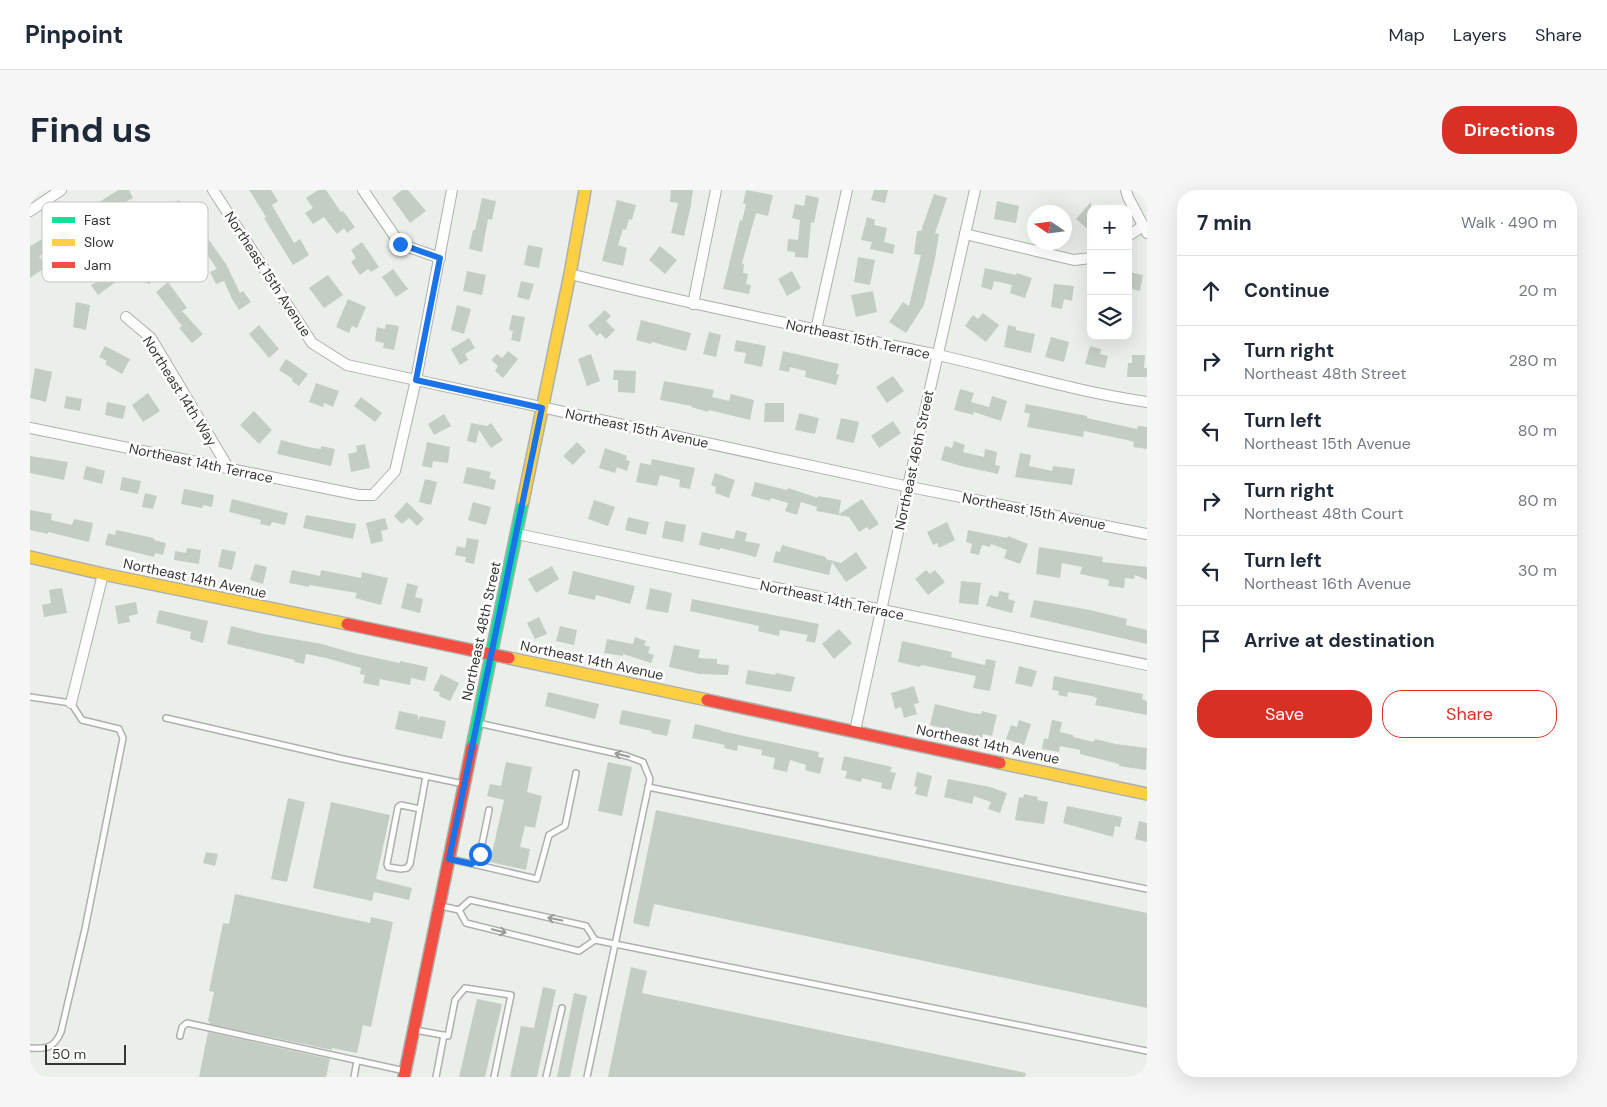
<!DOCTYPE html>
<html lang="en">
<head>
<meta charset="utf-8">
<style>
  body { margin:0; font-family:"DM Sans",sans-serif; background:#f6f6f7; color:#1f2937 }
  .controls { position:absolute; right:15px; top:15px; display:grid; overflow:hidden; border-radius:10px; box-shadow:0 5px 20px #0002 }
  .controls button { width:45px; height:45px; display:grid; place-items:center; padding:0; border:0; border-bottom:1px solid #e0e1e3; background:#fff; color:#1f2937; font:25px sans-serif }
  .compass { position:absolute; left:997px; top:15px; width:45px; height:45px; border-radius:50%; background:#fff; box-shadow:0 5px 20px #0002; rotate:283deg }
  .scale { position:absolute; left:15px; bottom:12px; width:81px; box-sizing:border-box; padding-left:5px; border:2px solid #353734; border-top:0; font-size:14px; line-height:18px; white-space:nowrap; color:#353734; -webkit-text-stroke:4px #fff; paint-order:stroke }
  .stop { position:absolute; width:15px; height:15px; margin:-11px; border:4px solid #1a73e8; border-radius:50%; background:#fff }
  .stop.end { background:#1a73e8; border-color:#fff; box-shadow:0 1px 5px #0008 }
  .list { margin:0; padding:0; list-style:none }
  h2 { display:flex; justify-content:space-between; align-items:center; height:65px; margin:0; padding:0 20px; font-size:21px }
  h2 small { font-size:16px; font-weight:400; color:#747a83 }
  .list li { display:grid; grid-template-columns:32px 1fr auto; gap:15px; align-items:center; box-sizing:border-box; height:70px; padding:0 20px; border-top:1px solid #e0e1e3 }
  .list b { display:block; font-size:19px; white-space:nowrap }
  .list p { margin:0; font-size:16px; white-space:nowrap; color:#747a83 }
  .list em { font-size:16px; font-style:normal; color:#747a83 }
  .actions { display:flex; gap:10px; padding:15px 20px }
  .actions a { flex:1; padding:11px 0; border:1px solid #d93025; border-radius:20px; text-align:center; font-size:18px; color:#d93025 }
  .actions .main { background:#d93025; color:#fff }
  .icon { flex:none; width:28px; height:28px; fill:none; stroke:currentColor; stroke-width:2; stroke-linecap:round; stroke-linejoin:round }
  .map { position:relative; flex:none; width:1117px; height:887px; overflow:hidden; border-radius:20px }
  header { display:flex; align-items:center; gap:30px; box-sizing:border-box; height:70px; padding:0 25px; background:#fff; border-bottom:1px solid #e0e1e3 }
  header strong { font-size:24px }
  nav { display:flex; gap:28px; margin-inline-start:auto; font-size:18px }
  .intro { display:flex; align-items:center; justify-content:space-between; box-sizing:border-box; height:120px; padding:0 30px }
  h1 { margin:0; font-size:35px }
  .button { padding:12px 22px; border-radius:20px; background:#d93025; color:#fff; font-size:18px; font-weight:700 }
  main { display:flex; gap:30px; padding:0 30px }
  aside { flex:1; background:#fff; border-radius:20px; box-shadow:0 5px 20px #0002 }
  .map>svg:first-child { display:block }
</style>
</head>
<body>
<header>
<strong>Pinpoint</strong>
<nav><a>Map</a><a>Layers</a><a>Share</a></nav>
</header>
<div class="intro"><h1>Find us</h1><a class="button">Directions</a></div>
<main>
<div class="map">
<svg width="1117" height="887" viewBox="0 0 1117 887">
  <rect width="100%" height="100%" fill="#ebefea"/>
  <g fill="#c4cdc3">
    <path d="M88,0H99L103,8L90,15L94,22L87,27L85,23L51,42L50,41L9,66L16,77L0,88V54L1,56Z"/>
    <path d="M219,0H241L248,11L242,15L264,53L270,49L279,65L263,75L234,28L236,27Z"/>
    <path d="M288,0H296L311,22L313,21L325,37L317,43L314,38L307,44L294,27L283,34L275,23L283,18L276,8Z"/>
    <path d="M372,0H378L396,21L380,33L362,8Z"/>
    <path d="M641,0H663L661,15L654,46L641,43L648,13L640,12Z"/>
    <path d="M716,0L743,5L738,26L726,23L712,73L714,74L713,83L718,84L716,94L721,95L719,104L693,99L710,30L712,31L716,14H713Z"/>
    <path d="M844,0H858L855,13L841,10Z"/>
    <path d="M904,4L917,8L905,43L909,44L905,69L894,115L876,143L859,132L873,112L879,116L891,65L884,64L887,41H891Z"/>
    <path d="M776,5L789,8L784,33L781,32L778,68L765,67V62L757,61L758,49L768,50L770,30L762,28L765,14L774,16Z"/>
    <path d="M452,8L466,11L462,30L458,29L452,62L439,59L443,40H445Z"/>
    <path d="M149,10L169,46L174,43L196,74L210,103L213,101L221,112L209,120L202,109L194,91L186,94L180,82L187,79L175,61L172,64L156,41L150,44L136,17Z"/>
    <path d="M587,10L606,15L602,30L599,29L596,40L593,39L588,55L597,58L593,76L572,71Z"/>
    <path d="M967,11L989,16L986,33L964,29Z"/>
    <path d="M1061,12V42L1046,29Z"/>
    <path d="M837,27L845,30L844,35L857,38L854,52L865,55L863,64L840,59L842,52L831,50Z"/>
    <path d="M332,52L349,77L341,82L338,79L330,85L321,72L326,68L321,60Z"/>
    <path d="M498,55L513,58L509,78L494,75Z"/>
    <path d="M630,56L647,70L635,84L619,70Z"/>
    <path d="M108,61L128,66L120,94L101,89Z"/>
    <path d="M828,67L845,70L840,95L824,92Z"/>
    <path d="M78,78L87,91L68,105L61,95L67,92L64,88Z"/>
    <path d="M955,78L986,85L987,83L1002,88L995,108L980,103L982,95L964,91L962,100L951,97Z"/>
    <path d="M363,79L378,99L366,107L352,87Z"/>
    <path d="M437,81L456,85L452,105L433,101Z"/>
    <path d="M762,81L771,98L757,106L748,89Z"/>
    <path d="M1098,82L1113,85L1110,101L1098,98Z"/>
    <path d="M298,85L313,105L294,118L279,98Z"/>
    <path d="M491,91L504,94L499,110L487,107Z"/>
    <path d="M138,92L157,118L152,121L173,144L162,153L149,138L152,136L126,102Z"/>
    <path d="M1024,94L1044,96L1042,111L1034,109L1032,119L1021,117Z"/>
    <path d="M843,101L847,122L826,127L821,105Z"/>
    <path d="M318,109L336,117L327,138L322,136L319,143L306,137Z"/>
    <path d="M46,112L60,115L56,140L43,137Z"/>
    <path d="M427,115L441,119L434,144L421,140Z"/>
    <path d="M575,120L581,126L576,131L585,140L576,149L570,143L567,146L558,136Z"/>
    <path d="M953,123L969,135L956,152L935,136L943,125L948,129Z"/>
    <path d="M482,125L495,127L490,152L481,150L483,141L479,140Z"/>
    <path d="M611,130L661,143L656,161L622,152L621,154L606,150Z"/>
    <path d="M356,134L369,136L364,160L353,158L354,153L345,151L347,137L355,139Z"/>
    <path d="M229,135L249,159L239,168L219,144Z"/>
    <path d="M978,135L986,137V140L1005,144L1001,163L974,157Z"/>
    <path d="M679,142L691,145L686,167L673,164Z"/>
    <path d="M1021,147L1039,152L1034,172L1015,167Z"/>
    <path d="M439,148L445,158L435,164L438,170L430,175L421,159Z"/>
    <path d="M706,150L736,156L732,177L714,173L716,163L704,161Z"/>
    <path d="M75,156L100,169L92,184L75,174L77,171L69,167Z"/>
    <path d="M1060,156L1071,159L1070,164L1078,166L1075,178L1055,174Z"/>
    <path d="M478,161L488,169L473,188L465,181L468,176L461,170L467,164L472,168Z"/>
    <path d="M753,161L809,174L806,184L809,185L806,195L775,187L776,181L760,177L759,182L749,180Z"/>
    <path d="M561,164L570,191L557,196L548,169Z"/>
    <path d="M1102,165H1115L1114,178H1117V187H1097L1098,173H1102Z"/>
    <path d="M256,169L278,184L269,196L262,191L263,189L249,180Z"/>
    <path d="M5,178L22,182L16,212L0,208Z"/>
    <path d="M584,180L606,181L605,203L588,202V190H583Z"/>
    <path d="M863,186L874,201L857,213L846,197Z"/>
    <path d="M634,191L684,200L682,207L699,211L701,204L724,210L720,230L679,220L678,222L661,217L662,216L630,210Z"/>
    <path d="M286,193L309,201L303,217L294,213L293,217L279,212Z"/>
    <path d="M930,199L944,203L941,212L959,217L962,206L977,211L971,231L944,222L943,225L924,220Z"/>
    <path d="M118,203L130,221L113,232L102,215Z"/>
    <path d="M36,206L52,209L50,221L34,218Z"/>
    <path d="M331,207L352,223L345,232L324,216Z"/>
    <path d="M77,212L96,216L93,229L75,225Z"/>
    <path d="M735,213H754V232H734Z"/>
    <path d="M996,214L1057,226V228L1107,239L1108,236L1117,237V259L1103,257L1104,252L1097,250L1054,241L1053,247L997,237L1000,224L994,222Z"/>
    <path d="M224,221L242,240L229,254L210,235Z"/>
    <path d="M769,223L789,228L785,244L765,240Z"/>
    <path d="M414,224L421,236L404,245L398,234Z"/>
    <path d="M811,228L829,232L824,253L806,249Z"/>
    <path d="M863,231L871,243L849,258L841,246Z"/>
    <path d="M441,233L457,236L461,233L473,250L461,258L449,240L446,253L437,251Z"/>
    <path d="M251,250L278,257L291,259V256L305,259L301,276L247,264Z"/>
    <path d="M924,251L935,255L933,262L954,267L955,259L967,262L965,275L970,276L968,284L931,276L911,270L915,256L922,258Z"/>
    <path d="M397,252L420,257L418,273L403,271L402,278L392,276Z"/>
    <path d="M547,252L556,261L543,275L533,266Z"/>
    <path d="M335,254L340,278L321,282L318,264L327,262L326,256Z"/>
    <path d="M575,258L597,266L596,270L600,271L597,281L587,277L585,283L569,278Z"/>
    <path d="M990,263L1001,265L999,276L1022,281L1023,276L1045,279L1042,295L985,287Z"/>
    <path d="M0,266L38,272L34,290L0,283Z"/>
    <path d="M622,269L665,278L660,299L649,297L650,290L630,285L627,296L606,292L610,273L621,275Z"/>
    <path d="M56,276L75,281L72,294L53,289Z"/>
    <path d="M437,277L461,282L459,288L466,290L464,300L433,293Z"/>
    <path d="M685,283L705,290L699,308L685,303L686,297L681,295Z"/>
    <path d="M92,287L111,291L108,304L90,300Z"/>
    <path d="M395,289L407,292L401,315L389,312Z"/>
    <path d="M725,292L757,300L758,298L788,308V306L811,310L809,324L832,309L849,334L839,340L837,337L829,342L819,327L786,321L787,317L771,312L767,325L755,321L758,313L741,308L740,311L721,306Z"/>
    <path d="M154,299L184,305L182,317L173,315L172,318L151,314Z"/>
    <path d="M115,303L127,306L123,319L112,317Z"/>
    <path d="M202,309L258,323L255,335L242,332L240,336L230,334L231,330L199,322Z"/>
    <path d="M564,310L585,317L578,336L558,329Z"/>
    <path d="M377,312L394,329L387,336L379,328L372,334L364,326Z"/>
    <path d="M443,312L461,317L456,335L438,330Z"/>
    <path d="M0,320L22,324L21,330L42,335L44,329L63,333L59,352L18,342V344L0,340Z"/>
    <path d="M276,325L326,334L323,349L273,338Z"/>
    <path d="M598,327L619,332L616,345L595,340Z"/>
    <path d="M355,328L358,339L351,341L353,351L341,354L336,333Z"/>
    <path d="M635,331L656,335L653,352L632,348Z"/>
    <path d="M917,332L925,350L909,358L907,353L903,355L897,342Z"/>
    <path d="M86,340L124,348V350L136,353L133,365L125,363L124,367L75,355L78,343L85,345Z"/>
    <path d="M706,340L717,343L715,351L730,354L726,367L690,358V360L669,355L672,342L704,349Z"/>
    <path d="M938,340L977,348L978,346L998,354L990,374L974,368L977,360L961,354L960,357L952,355L949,365L940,363L942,354L936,352Z"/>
    <path d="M437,348L449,350L444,374L435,372L436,367L425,365L427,356L435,358Z"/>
    <path d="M752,355L796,367V369L811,373L826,362L837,378L816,392L802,372L799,385L743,372L746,361L750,362Z"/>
    <path d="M1009,357L1073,367L1072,372L1117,377V390L1105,385L1104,389L1095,388L1094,398L1078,396L1079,390L1050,384L1052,377L1032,373L1030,388L1006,384Z"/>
    <path d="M157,358L171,360L169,374L144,370L145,361L156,363Z"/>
    <path d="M192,359L206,362L202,380L188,377Z"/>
    <path d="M225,374L237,377L233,394L220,390Z"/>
    <path d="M522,376L529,389L506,403L498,389Z"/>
    <path d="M262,380L290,386L291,380L331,388L332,382L358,388L351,415L325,408L327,403L279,395V397L259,393Z"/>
    <path d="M896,380L900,384L905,380L915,392L898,405L885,389Z"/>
    <path d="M543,381L605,396L600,414L566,405L565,410L538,404Z"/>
    <path d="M931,391L951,393L948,415L929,413Z"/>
    <path d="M377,393L388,396L385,407L393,409L390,423L371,418Z"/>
    <path d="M32,398L37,423L14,427L12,415L21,413L19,400Z"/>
    <path d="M620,398L642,403L638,423L616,419Z"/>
    <path d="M969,401L979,403L978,409L985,411L982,423L956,416L960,405L968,407Z"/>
    <path d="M662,409L789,434L785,453L776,451L778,445L750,440L749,446L728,441L729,436L660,421Z"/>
    <path d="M1004,410L1060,420L1097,429L1096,435L1117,440V454L1000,427Z"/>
    <path d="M106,412L108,424L99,426L100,432L88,434L85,416Z"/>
    <path d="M129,420L178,431L173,453L160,449L161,442L126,433Z"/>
    <path d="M509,427L517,444L505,449L497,433Z"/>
    <path d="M201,436L229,443L292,454L323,463L370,473V471L398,477L395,491L381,488L380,495L350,489L349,496L333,493L335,485L330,484L331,478L296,468L276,464L274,474L264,472L265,470L197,454Z"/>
    <path d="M530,436L547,440L544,455L526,451Z"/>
    <path d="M809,439L822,453L804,469L792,454Z"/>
    <path d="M605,447L616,451L614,455L620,457L618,463L624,465L621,473L593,464V466L574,463L577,449L603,454Z"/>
    <path d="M872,451L922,462L921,467L932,470L955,475L956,469L966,471L960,501L943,498L946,486L891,475L890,477L868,472Z"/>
    <path d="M644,455L670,460L668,468L687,469V474L699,475L698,485L670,484L639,477Z"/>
    <path d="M989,476L1007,481L1002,497L985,493Z"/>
    <path d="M718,480L745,485L746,483L765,487L761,502L715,494Z"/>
    <path d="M411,484L429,493L420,511L409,506L410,503L403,500Z"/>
    <path d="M1024,486L1113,504L1112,509L1117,511V525L1065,515L1067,508L1062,506L1038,502L1037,507L1028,505L1029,501L1022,500Z"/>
    <path d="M884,496L889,513L884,514L887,524L874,528L871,517L865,519L861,503Z"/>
    <path d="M518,502L569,514L565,529L515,516Z"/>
    <path d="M905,514L942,523L951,524L952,521L967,525L962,546L953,544L952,548L900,535Z"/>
    <path d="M592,520L641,530L637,546L621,543L622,541L589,534Z"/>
    <path d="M369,521L388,525V530L390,526L416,531L412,549L365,539Z"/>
    <path d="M989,530L1001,534L994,555L976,549L981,535L987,537Z"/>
    <path d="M1022,530L1032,532L1030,542L1043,545V547L1064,552L1065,549L1086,554L1117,558L1116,580L1089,576V574L1050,564V560L1030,556L1029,562L1012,559L1014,548L1018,549Z"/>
    <path d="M665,534L691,540V541L789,562L788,567L794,568L790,584L775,580L776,575L760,570L757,582L743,579L745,568L731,565L732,560L708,555L707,561L694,558L695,555L662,548Z"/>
    <path d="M814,566L862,577L860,582L866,583L861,600L851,598L852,593L832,588L831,592L815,588L817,581L811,580Z"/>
    <path d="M476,572L502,577L497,602L512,606L505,638L495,636L490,657L500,659L496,680L460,672L474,610L457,606L460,594L471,596Z"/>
    <path d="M578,572L602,577L592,626L568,621Z"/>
    <path d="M887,582L902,586L897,607L885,604L887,597L884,596Z"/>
    <path d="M918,589L960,597L977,603L970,623L958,619L961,612L944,606L942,614L914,607Z"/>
    <path d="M994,604L1008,607L1007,610L1018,612L1014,634L985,630L989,607L993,608Z"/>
    <path d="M258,608L275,612L257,692L241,689Z"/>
    <path d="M301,612L360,625L346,689L382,698L379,710L344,702L342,711L283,698Z"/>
    <path d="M1037,616L1092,627L1090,637L1085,636L1083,647L1033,633Z"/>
    <path d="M626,620L1117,723V818L624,714L619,737L603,733Z"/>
    <path d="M1109,631L1117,633V652L1105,649Z"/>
    <path d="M176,662L188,664L185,676L173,673Z"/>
    <path d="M205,704L340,733L341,727L363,732L341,837L333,835L327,863L302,858V860L180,834V832L178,831L184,802L179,801L193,733L199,734Z"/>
    <path d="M601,777L617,781L612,803L996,883L995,887H578Z"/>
    <path d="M513,797L526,800L507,887H480L491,836L504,838Z"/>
    <path d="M544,803L557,806L540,887H527Z"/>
    <path d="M447,809L472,814L455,887H429Z"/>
    <path d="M178,842L300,869L296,887H169Z"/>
  </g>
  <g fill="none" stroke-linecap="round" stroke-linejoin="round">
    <defs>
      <g id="lane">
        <path d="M0,507L41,513L52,530L89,539L93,548L55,739L31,842C24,858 17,859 0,858"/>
        <path d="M136,528L313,569L434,594"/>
        <path d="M448,533L597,566L613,572L620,589L557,887"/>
        <path d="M618,597L1117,699"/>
        <path d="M390,619L371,615L368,617L357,674L358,677L371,679L377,678L380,674L396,586"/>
        <path d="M420,669L443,674L450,664L459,620"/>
        <path d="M443,674L507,689L519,645L535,636L546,583"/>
        <path d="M411,716L429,720L436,733L549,761L565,750"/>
        <path d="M429,720L440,710L556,736L565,750L1117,861"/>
        <path d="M385,840L418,846L425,810L435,798L481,805L464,887"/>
        <path d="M150,846L152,837L157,833L375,881"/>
        <path d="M324,887L327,871"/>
        <path d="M406,887L414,845"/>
        <path d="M516,887L532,818"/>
      </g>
      <g id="street">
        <path d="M183,0L282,153L317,175L870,295L1117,344"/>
        <path d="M333,0L370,54L410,68"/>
        <path d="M1096,0L1098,7L1117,43"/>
        <path d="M0,21L31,0"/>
        <path d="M935,44L1044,70L1061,68"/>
        <path d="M1098,46L1113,36"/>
        <path d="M540,84C659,114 779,138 899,163C972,179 1043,201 1117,212"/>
        <path d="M663,114L686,0"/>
        <path d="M96,127L121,148L199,279"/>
        <path d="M786,140L817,0"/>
        <path d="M0,238L329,305H343L365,281L386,190L422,0"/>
        <path d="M487,344L1117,475"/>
        <path d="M41,513L73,384"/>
        <path d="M825,541L878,296L945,0"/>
      </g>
      <path id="fast" d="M442,557L493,311"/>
      <g id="slow">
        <path d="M493,311L540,84L555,0"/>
        <path d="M0,367L73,384L317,434"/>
        <path d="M479,468L677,510"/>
        <path d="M970,573L1117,604"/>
      </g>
      <g id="jam">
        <path d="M317,434L479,468"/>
        <path d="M677,510L970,573"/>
        <path d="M374,887L442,557"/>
      </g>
    </defs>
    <use href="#lane" stroke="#adb0ac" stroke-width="8"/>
    <use href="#street" stroke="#adb0ac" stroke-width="12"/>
    <use href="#fast" stroke="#adb0ac" stroke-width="14"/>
    <use href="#slow" stroke="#adb0ac" stroke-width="14"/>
    <use href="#jam" stroke="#adb0ac" stroke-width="14"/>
    <path stroke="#dbdbdb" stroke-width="2" stroke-dasharray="2.5 2.5" stroke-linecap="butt" d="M0,6L9,0"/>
    <use href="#lane" stroke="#fcfdfc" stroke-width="5"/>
    <use href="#street" stroke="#fcfdfc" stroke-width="10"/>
    <use href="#fast" stroke="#16e098" stroke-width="11"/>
    <use href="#slow" stroke="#ffcf43" stroke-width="11"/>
    <use href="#jam" stroke="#f24e42" stroke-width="11"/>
  </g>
  <defs><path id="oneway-shaft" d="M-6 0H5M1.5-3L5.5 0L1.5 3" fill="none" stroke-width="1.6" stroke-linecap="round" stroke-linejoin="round" transform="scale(1.25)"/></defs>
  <g stroke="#989a98">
    <use href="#oneway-shaft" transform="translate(592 565) rotate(-166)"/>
    <use href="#oneway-shaft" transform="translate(525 729) rotate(-168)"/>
    <use href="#oneway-shaft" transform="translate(469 741) rotate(14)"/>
  </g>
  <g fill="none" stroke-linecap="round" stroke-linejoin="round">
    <path stroke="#1a73e8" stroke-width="6" d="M370,54L410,68L386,190L512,218L419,669L442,674L450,664"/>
  </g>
  <g text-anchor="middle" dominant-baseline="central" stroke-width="5" stroke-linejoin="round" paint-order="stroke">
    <g font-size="14" fill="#353734" stroke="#fff">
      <text transform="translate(238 84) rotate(57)">Northeast 15th Avenue</text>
      <text transform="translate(828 149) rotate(12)">Northeast 15th Terrace</text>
      <text transform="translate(150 201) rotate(58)">Northeast 14th Way</text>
      <text transform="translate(607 238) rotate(12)">Northeast 15th Avenue</text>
      <text transform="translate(884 270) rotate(-78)">Northeast 46th Street</text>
      <text transform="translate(171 273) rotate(12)">Northeast 14th Terrace</text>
      <text transform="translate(1004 321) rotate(11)">Northeast 15th Avenue</text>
      <text transform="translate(165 388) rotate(12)">Northeast 14th Avenue</text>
      <text transform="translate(802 410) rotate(12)">Northeast 14th Terrace</text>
      <text transform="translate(451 441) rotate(-78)">Northeast 48th Street</text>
      <text transform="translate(562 470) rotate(12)">Northeast 14th Avenue</text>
      <text transform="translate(958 554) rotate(12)">Northeast 14th Avenue</text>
    </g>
  </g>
  <rect x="12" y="12" width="166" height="80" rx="8" fill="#fff" stroke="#c2c3c2" stroke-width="1"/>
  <rect x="22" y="27" width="23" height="6" fill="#16e098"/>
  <rect x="22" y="49" width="23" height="7" fill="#ffcf43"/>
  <rect x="22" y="72" width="23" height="6" fill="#f24e42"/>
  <g font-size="14" fill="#353734">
    <text x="54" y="35">Fast</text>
    <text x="54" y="57">Slow</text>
    <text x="54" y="80">Jam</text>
  </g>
</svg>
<div class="controls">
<button>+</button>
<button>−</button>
<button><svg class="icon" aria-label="layers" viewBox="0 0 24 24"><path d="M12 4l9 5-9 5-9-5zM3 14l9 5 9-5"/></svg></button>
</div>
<svg class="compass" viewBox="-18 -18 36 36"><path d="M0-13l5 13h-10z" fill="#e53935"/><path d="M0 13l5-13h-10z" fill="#747a83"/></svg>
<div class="scale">50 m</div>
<div class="stop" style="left:450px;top:664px"></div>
<div class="stop end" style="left:370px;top:54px"></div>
</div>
<aside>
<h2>7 min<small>Walk · 490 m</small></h2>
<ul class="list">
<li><svg class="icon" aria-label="ahead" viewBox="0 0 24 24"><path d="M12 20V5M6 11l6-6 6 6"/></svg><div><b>Continue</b></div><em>20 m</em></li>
<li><svg class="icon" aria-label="right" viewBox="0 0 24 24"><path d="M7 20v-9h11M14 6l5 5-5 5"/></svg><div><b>Turn right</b><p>Northeast 48th Street</p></div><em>280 m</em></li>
<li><svg class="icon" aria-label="left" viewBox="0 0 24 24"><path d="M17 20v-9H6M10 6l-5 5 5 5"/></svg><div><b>Turn left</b><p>Northeast 15th Avenue</p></div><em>80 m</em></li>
<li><svg class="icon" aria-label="right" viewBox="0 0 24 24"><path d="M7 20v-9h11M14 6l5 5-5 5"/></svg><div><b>Turn right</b><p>Northeast 48th Court</p></div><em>80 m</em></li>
<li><svg class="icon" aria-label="left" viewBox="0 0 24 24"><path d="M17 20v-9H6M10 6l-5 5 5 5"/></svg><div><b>Turn left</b><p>Northeast 16th Avenue</p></div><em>30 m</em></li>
<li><svg class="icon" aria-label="arrive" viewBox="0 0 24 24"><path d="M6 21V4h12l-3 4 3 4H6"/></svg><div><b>Arrive at destination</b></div></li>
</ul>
<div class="actions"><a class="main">Save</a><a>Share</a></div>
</aside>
</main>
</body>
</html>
